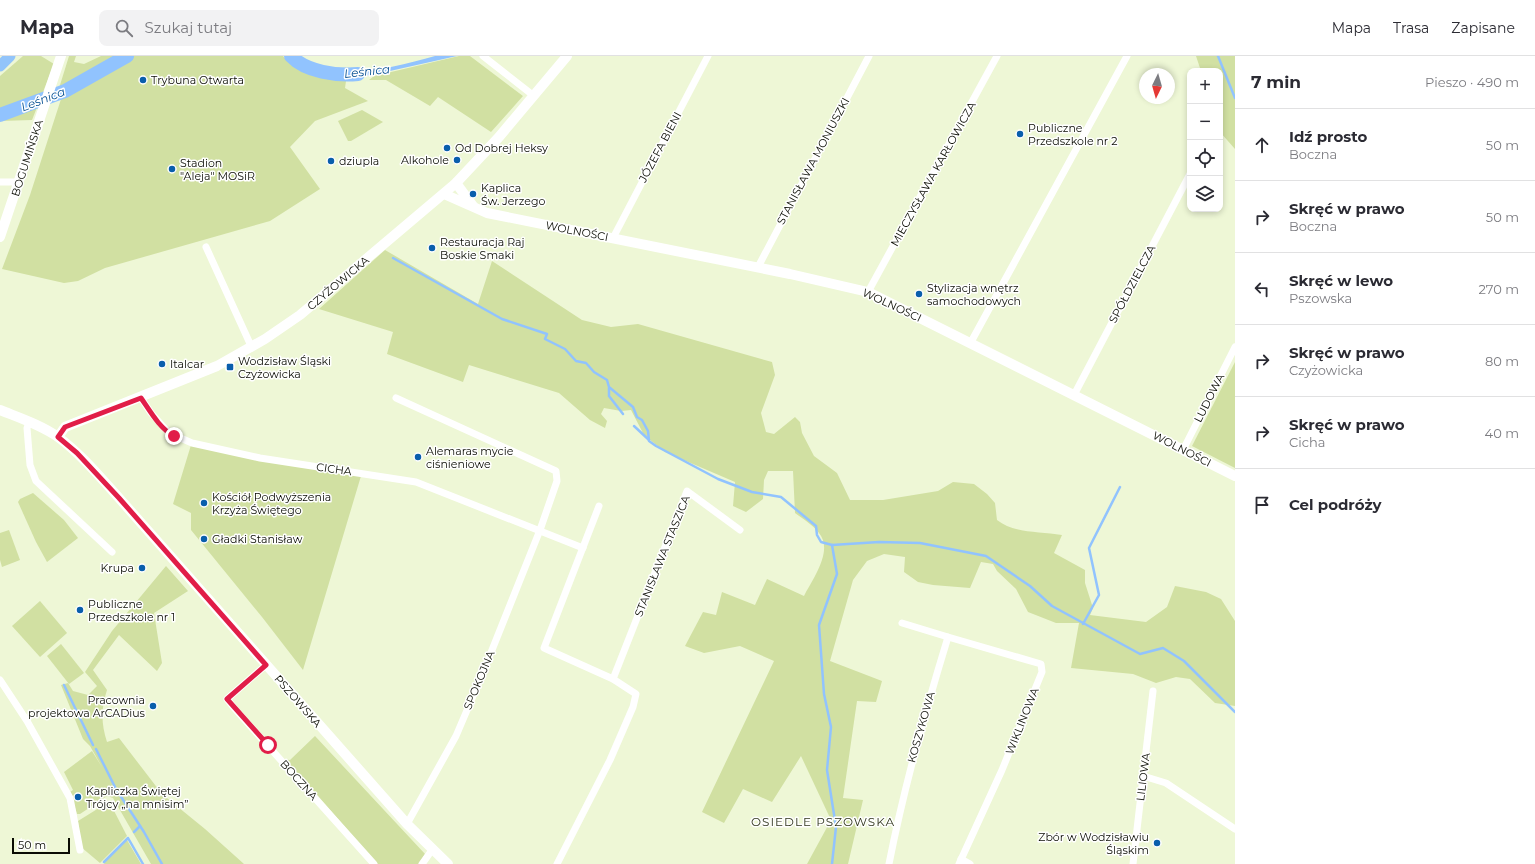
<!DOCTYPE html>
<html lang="pl">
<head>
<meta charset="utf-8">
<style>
  body { margin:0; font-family:Montserrat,sans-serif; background:#f2f2f3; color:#2b2b33 }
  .controls { position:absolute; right:12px; top:12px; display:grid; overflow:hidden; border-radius:8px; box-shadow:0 2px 6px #0003 }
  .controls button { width:36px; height:36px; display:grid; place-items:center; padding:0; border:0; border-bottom:1px solid #e1e1e2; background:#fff; color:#2b2b33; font:20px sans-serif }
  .compass { position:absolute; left:1139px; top:12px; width:36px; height:36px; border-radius:50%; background:#fff; box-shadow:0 2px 6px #0003; rotate:185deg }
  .scale { position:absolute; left:12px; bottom:10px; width:58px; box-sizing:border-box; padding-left:4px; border:2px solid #0a0c03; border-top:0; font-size:11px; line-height:14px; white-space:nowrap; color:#0a0c03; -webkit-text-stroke:3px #fff; paint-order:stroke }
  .stop { position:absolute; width:12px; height:12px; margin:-9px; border:3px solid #e11d48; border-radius:50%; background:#fff }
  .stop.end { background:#e11d48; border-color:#fff; box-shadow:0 1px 4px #0008 }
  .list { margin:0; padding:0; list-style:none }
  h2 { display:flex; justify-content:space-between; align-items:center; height:52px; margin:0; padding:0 16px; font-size:17px }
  h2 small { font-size:13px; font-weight:400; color:#7c7c81 }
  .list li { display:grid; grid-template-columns:26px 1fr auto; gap:12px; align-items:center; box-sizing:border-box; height:72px; padding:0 16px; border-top:1px solid #e1e1e2 }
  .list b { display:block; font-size:15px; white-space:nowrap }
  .list p { margin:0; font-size:13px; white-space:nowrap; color:#7c7c81 }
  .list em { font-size:13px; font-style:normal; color:#7c7c81 }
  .icon { flex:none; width:22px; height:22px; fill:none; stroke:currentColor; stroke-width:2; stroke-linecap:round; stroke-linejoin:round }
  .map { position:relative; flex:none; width:1235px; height:808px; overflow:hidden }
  header { display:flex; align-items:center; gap:24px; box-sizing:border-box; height:56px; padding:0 20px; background:#fff; border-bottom:1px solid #e1e1e2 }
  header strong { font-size:19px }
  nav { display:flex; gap:22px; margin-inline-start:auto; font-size:14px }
  .search { width:280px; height:36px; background:#f2f2f3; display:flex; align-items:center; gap:10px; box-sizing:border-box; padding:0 14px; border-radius:8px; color:#7c7c81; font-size:15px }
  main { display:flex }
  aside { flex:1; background:#fff }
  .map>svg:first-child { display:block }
</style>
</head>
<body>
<header>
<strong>Mapa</strong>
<div class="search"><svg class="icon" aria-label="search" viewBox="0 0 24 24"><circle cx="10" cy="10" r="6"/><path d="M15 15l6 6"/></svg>Szukaj tutaj</div>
<nav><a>Mapa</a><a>Trasa</a><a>Zapisane</a></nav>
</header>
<main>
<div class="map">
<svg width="1235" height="808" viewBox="0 0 1235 808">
  <rect width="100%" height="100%" fill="#eef7d6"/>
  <g fill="#d1e0a2">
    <path d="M23,0H41L54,8L32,64L0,65V20Z"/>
    <path d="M69,0H76L74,6L84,8L101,0H130L56,42Z"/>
    <path d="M133,0H283C298,19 324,20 346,25L345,32L368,45L315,65L290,91L320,133L270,165L105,212L78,225L64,227L2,213L30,139L62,40Z"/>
    <path d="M459,0H470L523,40L491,76L438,41L430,50L386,24H369L374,20Z"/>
    <path d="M1196,0H1235V93L1220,76V15H1201Z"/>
    <path d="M362,54L383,66L351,85H348L338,65Z"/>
    <path d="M385,194L478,248L492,205L582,264L611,271L638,268L772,306L775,319L761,357L766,376L774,378L795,361L800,366L802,377L814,400L837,417L850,444H883L938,435L953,426L974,428L987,438L995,447L997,464C1015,478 1040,475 1062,479L1054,497L1085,514V527L1093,552L1090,559L1146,566L1167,551L1175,530L1206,536L1221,543L1235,565V650L1215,647L1190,623L1176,621L1156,627L1133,618L1071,612L1079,567H1056L1028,556L1016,533L997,515L993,508L981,506L970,532L933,529L918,526L904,516L905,501L884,498L867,505L853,524L830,605L882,625L876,646L857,645L843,742L863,744L848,808H807L831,764L801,700L772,746L743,733L724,767L702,756L774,605L740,590L704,597L685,590L703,556L716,559L722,536L755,549L767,523L804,540C812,524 834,495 819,477C813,469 803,463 795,457L793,415H768L764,424L763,443L746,456L733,450L735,426L665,396L644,379L631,354L621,355L604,352L601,358L607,365L605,372L590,364L559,337L469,309L463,326L387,298L393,276L319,253Z"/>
    <path d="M1235,306V412L1192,390Z"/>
    <path d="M191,389L361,420L303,614L262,561L191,474V457L173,448Z"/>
    <path d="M33,437L64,464L78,482L47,506L36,486L18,446L20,443Z"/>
    <path d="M9,474L20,504L2,511L0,504V477Z"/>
    <path d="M166,510L188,535L154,557L162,607L157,615L119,579L93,614L107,634C101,652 101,668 107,686L119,682L162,738L205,773L244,808H151L113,742L107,740L80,758H77L70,736L73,734L64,716L92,695L102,711L90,690L83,683L61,629L68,627L73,635L88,639L97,630L85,616L112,575Z"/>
    <path d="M40,545L67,577L40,601L12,570Z"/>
    <path d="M61,588L84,617L69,628L47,600Z"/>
    <path d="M315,680L425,798L419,808H377L306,726L304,725L283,703L290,704Z"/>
    <path d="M107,747L111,749L127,780L100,807L81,791L78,765Z"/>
    <path d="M127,784L141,808H104L106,804Z"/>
  </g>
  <path fill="#91c3fe" d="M435,0H457L372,19L338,22L339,16C369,18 407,8 435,0Z"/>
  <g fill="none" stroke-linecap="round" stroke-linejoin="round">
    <g stroke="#91c3fe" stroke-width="2.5">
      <path d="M1218,0L1235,42"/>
      <path d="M393,202L502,263L547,278L545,283L565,293L576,305L586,307L594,316L607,324L609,331L633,351L637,361L642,364L648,375L649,385L656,390L718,423L752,436L781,441L816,470L817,479L821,486L832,489L879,486L920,487L986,500L1030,530L1052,550L1140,598L1163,592L1184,605L1235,656"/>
      <path d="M609,332V340L623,358"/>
      <path d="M634,370L649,384"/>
      <path d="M832,489L837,518L819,569L824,638L831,671L827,714L836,771L832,808"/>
      <path d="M1083,568L1099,539L1089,492L1120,431"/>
      <path d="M64,629L93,689"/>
      <path d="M96,693L116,733L144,776L162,808"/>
      <path d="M134,776L140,770"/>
      <path d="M104,806L128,782L143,808"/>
    </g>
    <g stroke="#91c3fe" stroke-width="14">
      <path d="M291,0C306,16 337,20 358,18"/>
      <path d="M0,59L65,35L127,0"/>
    </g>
    <g stroke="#fff" stroke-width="7">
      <path d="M483,0L534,40"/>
      <path d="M0,126H18"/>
      <path d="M613,182L708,0"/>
      <path d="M206,191L252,292"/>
      <path d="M758,211L869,0"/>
      <path d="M868,236L997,0"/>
      <path d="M971,286L1127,0"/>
      <path d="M1074,339L1190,118"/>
      <path d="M141,342L151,357L169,377L192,387L260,402L416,426L583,492"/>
      <path d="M396,342L556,415L557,425L540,474L482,619L456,680L407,768"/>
      <path d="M29,366L27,372L30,409L36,425L112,496"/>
      <path d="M1183,394L1235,291"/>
      <path d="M599,450L544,592L613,623"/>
      <path d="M948,581L1041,608L1042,616L1002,714L959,808"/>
      <path d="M266,609L227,643L235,653L374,808"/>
      <path d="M0,624L27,665L70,742L80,794"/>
      <path d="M1143,720L1166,727L1235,773"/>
      <path d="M961,803L970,808"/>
      <path d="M422,808L432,794"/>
      <path d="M557,808L610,704L633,651L636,638L613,623L687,435L740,474"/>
      <path d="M889,808C904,731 925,656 948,581L902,567"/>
      <path d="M1133,808L1153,635"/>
    </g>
    <g stroke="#fff" stroke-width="10">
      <path d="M456,127L473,150"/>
      <path d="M444,138L487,157L790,218L868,236L1235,420"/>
      <path d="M0,181L61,0"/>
      <path d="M0,354C20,362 41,369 58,381C81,398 100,421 119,442L407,768L448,808"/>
      <path d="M58,381L65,371L217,310L265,283L300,259L456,127L499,81L567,0"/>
    </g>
    <path stroke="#92c4fa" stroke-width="11" d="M0,10L10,0"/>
  </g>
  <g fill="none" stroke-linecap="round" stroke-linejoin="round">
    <path stroke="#e11d48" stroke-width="5" d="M174,380C160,373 150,355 141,342L65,371L58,381L77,397L119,442L266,609L227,643L268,689"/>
  </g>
  <g fill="#095eac" stroke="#fff" stroke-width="1.5">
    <circle cx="143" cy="24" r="4"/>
    <circle cx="1020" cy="78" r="4"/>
    <circle cx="447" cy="92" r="4"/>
    <circle cx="457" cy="104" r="4"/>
    <circle cx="331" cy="105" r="4"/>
    <circle cx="172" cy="113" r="4"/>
    <circle cx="473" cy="138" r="4"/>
    <circle cx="432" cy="192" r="4"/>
    <circle cx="919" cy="238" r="4"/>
    <circle cx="162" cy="308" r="4"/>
    <rect x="226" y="307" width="8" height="8" rx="2"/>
    <circle cx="418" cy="401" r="4"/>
    <circle cx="204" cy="447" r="4"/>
    <circle cx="204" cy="483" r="4"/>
    <circle cx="142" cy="512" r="4"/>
    <circle cx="80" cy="554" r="4"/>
    <circle cx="153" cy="650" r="4"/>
    <circle cx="78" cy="741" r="4"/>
    <circle cx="1157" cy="787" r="4"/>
  </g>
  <g text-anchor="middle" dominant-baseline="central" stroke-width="3" stroke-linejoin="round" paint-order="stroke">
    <g font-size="11" fill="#0a0c03" stroke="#fff" text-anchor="start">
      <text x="151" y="24">Trybuna Otwarta</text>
      <text x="1028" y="72">Publiczne<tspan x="1028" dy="13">Przedszkole nr 2</tspan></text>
      <text x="455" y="92">Od Dobrej Heksy</text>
      <text x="449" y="104" text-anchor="end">Alkohole</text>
      <text x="339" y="105">dziupla</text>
      <text x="180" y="107">Stadion<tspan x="180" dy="13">"Aleja" MOSiR</tspan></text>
      <text x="481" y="132">Kaplica<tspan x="481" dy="13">Św. Jerzego</tspan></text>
      <text x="440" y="186">Restauracja Raj<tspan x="440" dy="13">Boskie Smaki</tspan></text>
      <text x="927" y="232">Stylizacja wnętrz<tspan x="927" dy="13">samochodowych</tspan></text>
      <text x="238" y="305">Wodzisław Śląski<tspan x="238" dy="13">Czyżowicka</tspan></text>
      <text x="170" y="308">Italcar</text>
      <text x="426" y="395">Alemaras mycie<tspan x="426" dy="13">ciśnieniowe</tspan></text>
      <text x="212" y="441">Kościół Podwyższenia<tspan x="212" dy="13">Krzyża Świętego</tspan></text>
      <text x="212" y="483">Gładki Stanisław</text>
      <text x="134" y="512" text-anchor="end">Krupa</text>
      <text x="88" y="548">Publiczne<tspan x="88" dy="13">Przedszkole nr 1</tspan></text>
      <text x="145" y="644" text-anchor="end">Pracownia<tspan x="145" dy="13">projektowa ArCADius</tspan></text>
      <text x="86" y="735">Kapliczka Świętej<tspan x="86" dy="13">Trójcy „na mnisim”</tspan></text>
      <text x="1149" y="781" text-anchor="end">Zbór w Wodzisławiu<tspan x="1149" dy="13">Śląskim</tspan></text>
    </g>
    <g font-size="11" fill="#0a0c03" stroke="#fff">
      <text transform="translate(660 91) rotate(-62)">JÓZEFA BIENI</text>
      <text transform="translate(27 102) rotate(-72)">BOGUMIŃSKA</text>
      <text transform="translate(813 105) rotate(-62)">STANISŁAWA MONIUSZKI</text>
      <text transform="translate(933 118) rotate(-61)">MIECZYSŁAWA KARŁOWICZA</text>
      <text transform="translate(577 175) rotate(11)">WOLNOŚCI</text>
      <text transform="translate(338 227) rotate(-40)">CZYŻOWICKA</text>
      <text transform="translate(1132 228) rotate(-62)">SPÓŁDZIELCZA</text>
      <text transform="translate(892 249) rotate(25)">WOLNOŚCI</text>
      <text transform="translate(1209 342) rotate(-63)">LUDOWA</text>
      <text transform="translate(1182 393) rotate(27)">WOLNOŚCI</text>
      <text transform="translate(334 413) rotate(8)">CICHA</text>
      <text transform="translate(662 500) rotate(-68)">STANISŁAWA STASZICA</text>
      <text transform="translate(479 624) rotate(-67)">SPOKOJNA</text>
      <text transform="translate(298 645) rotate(49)">PSZOWSKA</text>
      <text transform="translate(1022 665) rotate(-68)">WIKLINOWA</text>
      <text transform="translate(921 671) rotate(-74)">KOSZYKOWA</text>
      <text transform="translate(1143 721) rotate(-83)">LILIOWA</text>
      <text transform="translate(299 724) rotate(48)">BOCZNA</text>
    </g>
    <g font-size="12" font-style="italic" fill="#004c90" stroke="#fff">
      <text transform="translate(367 15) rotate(-6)">Leśnica</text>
      <text transform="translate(43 43) rotate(-21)">Leśnica</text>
    </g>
    <g font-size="12" letter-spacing="1" fill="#2f351b" stroke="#fff">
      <text x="823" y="765">OSIEDLE PSZOWSKA</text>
    </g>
  </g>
</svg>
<div class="controls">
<button>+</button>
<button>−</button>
<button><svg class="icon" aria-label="locate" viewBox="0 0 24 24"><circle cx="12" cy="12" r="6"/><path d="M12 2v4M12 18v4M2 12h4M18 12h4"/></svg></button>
<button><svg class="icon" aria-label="layers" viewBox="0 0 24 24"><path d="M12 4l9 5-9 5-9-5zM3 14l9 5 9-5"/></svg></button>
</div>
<svg class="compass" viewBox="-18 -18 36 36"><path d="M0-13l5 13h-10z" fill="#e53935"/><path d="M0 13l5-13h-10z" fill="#7c7c81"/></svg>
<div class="scale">50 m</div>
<div class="stop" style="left:268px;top:689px"></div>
<div class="stop end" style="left:174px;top:380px"></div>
</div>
<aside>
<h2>7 min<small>Pieszo · 490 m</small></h2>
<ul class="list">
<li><svg class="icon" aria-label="ahead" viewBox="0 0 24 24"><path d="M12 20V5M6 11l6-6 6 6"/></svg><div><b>Idź prosto</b><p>Boczna</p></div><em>50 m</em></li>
<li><svg class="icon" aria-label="right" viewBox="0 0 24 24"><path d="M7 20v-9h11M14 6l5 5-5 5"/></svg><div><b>Skręć w prawo</b><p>Boczna</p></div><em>50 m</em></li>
<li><svg class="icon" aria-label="left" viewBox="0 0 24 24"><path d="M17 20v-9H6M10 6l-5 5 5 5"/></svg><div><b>Skręć w lewo</b><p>Pszowska</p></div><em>270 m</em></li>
<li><svg class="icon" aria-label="right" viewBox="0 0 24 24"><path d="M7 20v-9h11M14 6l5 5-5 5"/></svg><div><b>Skręć w prawo</b><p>Czyżowicka</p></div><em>80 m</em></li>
<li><svg class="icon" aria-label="right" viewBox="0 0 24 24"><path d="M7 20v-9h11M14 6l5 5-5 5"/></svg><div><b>Skręć w prawo</b><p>Cicha</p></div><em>40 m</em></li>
<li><svg class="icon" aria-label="arrive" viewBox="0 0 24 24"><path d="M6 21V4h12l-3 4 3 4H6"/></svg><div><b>Cel podróży</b></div></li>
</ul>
</aside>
</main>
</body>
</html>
